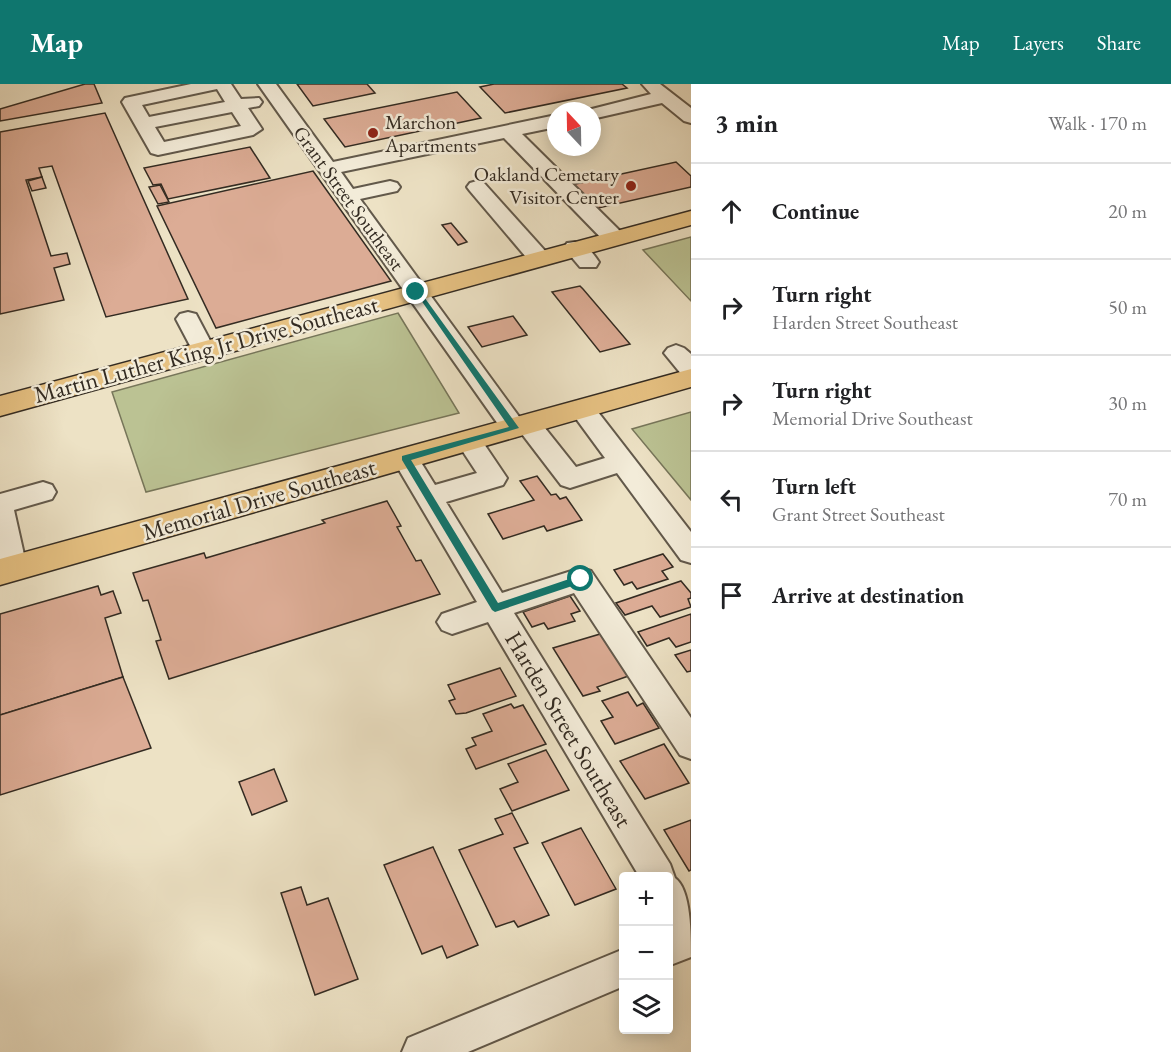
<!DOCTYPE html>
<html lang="en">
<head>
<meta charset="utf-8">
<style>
  body { margin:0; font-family:"EB Garamond",serif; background:#f2f2f2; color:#202124 }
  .controls { position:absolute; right:18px; bottom:18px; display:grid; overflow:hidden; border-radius:6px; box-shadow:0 3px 15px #0003 }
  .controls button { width:54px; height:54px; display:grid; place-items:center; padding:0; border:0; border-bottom:2px solid #e0e0e0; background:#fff; color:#202124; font:30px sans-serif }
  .compass { position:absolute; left:547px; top:18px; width:54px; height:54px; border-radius:50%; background:#fff; box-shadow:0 3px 15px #0003; rotate:338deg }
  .stop { position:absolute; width:18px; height:18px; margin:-14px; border:4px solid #0f766e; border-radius:50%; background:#fff }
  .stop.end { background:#0f766e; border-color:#fff; box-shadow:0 2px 6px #0008 }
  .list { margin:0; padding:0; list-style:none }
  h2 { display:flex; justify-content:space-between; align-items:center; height:78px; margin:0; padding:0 24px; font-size:26px }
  h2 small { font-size:20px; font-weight:400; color:#757577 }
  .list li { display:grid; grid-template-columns:39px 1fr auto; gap:18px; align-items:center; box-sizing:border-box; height:96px; padding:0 24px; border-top:2px solid #e0e0e0 }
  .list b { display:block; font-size:22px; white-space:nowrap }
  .list p { margin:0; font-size:20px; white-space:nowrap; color:#757577 }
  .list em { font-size:20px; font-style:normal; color:#757577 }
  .icon { flex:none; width:33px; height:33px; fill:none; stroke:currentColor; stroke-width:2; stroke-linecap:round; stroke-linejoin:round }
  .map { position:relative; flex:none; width:691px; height:968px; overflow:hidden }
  header { display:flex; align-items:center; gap:36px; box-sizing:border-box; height:84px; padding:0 30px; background:#0f766e; color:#fff }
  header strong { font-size:28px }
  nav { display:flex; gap:33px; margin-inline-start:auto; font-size:21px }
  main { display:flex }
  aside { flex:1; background:#fff }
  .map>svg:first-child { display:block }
</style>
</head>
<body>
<header>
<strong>Map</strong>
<nav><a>Map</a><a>Layers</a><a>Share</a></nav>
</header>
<main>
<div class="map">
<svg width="691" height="968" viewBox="0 0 691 968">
  <rect width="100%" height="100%" fill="#ede2c5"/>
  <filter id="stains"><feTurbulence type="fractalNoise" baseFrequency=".00333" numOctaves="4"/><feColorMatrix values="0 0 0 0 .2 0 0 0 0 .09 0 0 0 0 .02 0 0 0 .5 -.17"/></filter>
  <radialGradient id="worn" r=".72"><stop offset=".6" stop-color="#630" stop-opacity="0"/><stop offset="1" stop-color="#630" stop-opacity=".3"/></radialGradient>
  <g fill="#bbc293" stroke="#77765a" stroke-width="1.5">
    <path d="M691,153V217L643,166Z"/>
    <path d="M398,229L459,329L146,408L112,308Z"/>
    <path d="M691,328V416L632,345Z"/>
  </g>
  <g fill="#dcac95" stroke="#332b22" stroke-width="1.5">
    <path d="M85,0H94L102,19L0,37V25Z"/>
    <path d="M297,0H367L375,9L313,22Z"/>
    <path d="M494,0H622L627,4L505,29L480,3Z"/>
    <path d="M457,8L481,34L345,63L324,35Z"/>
    <path d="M105,29L188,215L106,233L52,82L39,84L42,93L26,96L51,172L67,169L70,180L54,184L64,216L0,230V48Z"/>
    <path d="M250,63L270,94L168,115L161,100L153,101L144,84Z"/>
    <path d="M676,78L691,92V103L594,125L571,101Z"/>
    <path d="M313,87L391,197L216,244L157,122Z"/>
    <path d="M42,93L46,104L32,107L28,97Z"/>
    <path d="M160,101L169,118L158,120L149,103Z"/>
    <path d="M451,139L467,158L458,161L442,141Z"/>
    <path d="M580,202L583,205L630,260L600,268L552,208Z"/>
    <path d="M513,232L527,251L482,263L468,243Z"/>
    <path d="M537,392L551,411L556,410L560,415L566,413L582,436L547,447L544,442L503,455L488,430L534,416L520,397Z"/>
    <path d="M387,417L401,442L397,443L416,477L421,476L440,510L169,595L156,557L161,556L148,516L143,517L133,489L204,469L206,474L325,439L322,436Z"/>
    <path d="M663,470L673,483L662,487L668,495L637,505L632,498L624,501L614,486Z"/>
    <path d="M681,497L691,509V514L688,515L691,523L660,533L652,522L625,531L616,519Z"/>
    <path d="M98,502L101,511L113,507L121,529L105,534L123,593L0,631V530Z"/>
    <path d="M570,512L580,527L571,530L575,537L548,545L544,539L532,543L523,528Z"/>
    <path d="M691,530V558L676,563L669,554L647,562L638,548Z"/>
    <path d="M607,548L634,590L597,603L600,607L583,612L553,564Z"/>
    <path d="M691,566V587L687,588L675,571Z"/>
    <path d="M500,584L516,612L466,629L456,630L449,617L455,615L448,601Z"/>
    <path d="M123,593L151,664L0,711V631Z"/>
    <path d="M628,608L637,622L643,619L659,644L615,660L601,637L613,633L602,617Z"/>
    <path d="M511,620L514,624L523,621L546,660L476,685L466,665L476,661L472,654L492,647L483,630Z"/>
    <path d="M664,660L689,699L645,715L620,677Z"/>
    <path d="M546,666L569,706L512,727L500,705L518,698L508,680Z"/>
    <path d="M274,685L287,717L252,731L239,698Z"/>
    <path d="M512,729L528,759L514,764L549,831L518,843L514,837L496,843L459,766L503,750L495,735Z"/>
    <path d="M691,736V786L689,787L664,746Z"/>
    <path d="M581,744L616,805L575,821L542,759Z"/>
    <path d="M433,763L478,861L447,874L442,862L422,870L384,781Z"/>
    <path d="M301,803L307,821L328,814L358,895L315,911L281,809Z"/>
  </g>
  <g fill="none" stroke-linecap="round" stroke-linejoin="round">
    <defs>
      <g id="minor">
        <path d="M191,0H231L241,15L259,14L262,18L259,22L248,24L262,45L253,51L158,71L151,69L122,18L125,14ZM217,5L225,18L149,33L142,21ZM232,28L241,42L164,58L155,43Z"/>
        <path d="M258,0H276L333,78L556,31V43L522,50L622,149L625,154L622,159H606L504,54L341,88L353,105L390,97L397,99L400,103L397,107L360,115L520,334L528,331L537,334L576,383L605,374L569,325L573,319L582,316L591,319L691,448V479L681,476L617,389L570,404L561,401L522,350L514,353L505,350Z"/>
        <path d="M642,0H660L691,24V39L684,37L662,19L592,35V27H584L651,10Z"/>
        <path d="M477,97L484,99L547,169L550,174L547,179H531L470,107L467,103L470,99Z"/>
        <path d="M575,158C586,160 593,169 599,178L596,183H580L564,164L567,159Z"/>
        <path d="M188,228L196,230L215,266L211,271L203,274L195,271L176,235L180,230Z"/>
        <path d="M676,261L684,264L691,270V293L682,291L664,269L668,264Z"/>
        <path d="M469,348L478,351L507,394L503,401L446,418L502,509L581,484L591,487L691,634V675L680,671L574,509L514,529L670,780L675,794C691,805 691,851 691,873L668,882V792H639L488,538L452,550L442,546L437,538L442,530L477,518L392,374L396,367L405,365L414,367L435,401L477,389L456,357L460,351Z"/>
        <path d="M43,398L52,401L56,408L52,415L14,426L27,484L23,492L13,495L3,492L0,486V410Z"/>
        <path d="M624,865V902L468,968H402L408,954Z"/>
      </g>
      <g id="major">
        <path d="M691,127V141L0,332V312Z"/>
        <path d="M691,285V303L0,501V475Z"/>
      </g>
    </defs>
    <use href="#minor" stroke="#62594b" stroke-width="4"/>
    <use href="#major" stroke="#332b22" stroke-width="3"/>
    <use href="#minor" fill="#f3ecd9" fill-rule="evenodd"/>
    <use href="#major" fill="#e6c182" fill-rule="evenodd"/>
  </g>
  <path fill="#0f766e" d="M414,206H419L519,344L411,376L498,519L581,491L586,495L584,498L495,528L492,526L402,376V372L509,343Z"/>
  <g fill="#8f2418" stroke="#f3ecd9" stroke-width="2">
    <circle cx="373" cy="49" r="6"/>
    <circle cx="631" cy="102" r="6"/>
  </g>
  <g text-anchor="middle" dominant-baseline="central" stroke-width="5" stroke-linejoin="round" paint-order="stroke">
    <g font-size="20" fill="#332b22" stroke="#f3ecd9" text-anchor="start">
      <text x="385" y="38">Marchon<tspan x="385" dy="23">Apartments</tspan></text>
      <text x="619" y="90" text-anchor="end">Oakland Cemetary<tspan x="619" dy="23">Visitor Center</tspan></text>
    </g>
    <g font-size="20" fill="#332b22" stroke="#f3ecd9">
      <text transform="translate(349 114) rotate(54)">Grant Street Southeast</text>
    </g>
    <g font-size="24" fill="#332b22" stroke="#f3ecd9">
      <text transform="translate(206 265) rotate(-15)">Martin Luther King Jr Drive Southeast</text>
      <text transform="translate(259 415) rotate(-16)">Memorial Drive Southeast</text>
      <text transform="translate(569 645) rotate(59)">Harden Street Southeast</text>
    </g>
  </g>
  <rect width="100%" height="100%" filter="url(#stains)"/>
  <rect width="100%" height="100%" fill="url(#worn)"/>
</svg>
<div class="controls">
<button>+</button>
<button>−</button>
<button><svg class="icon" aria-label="layers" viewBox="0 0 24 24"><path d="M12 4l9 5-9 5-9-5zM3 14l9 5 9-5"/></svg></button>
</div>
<svg class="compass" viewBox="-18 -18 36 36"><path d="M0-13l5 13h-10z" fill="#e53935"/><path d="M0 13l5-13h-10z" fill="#757577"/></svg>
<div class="stop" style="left:581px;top:495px"></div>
<div class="stop end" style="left:416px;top:208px"></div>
</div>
<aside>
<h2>3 min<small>Walk · 170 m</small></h2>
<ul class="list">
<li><svg class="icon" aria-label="ahead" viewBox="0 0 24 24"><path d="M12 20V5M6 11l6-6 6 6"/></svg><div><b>Continue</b></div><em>20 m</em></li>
<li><svg class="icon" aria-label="right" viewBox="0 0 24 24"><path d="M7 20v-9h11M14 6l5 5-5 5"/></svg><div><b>Turn right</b><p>Harden Street Southeast</p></div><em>50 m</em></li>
<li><svg class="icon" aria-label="right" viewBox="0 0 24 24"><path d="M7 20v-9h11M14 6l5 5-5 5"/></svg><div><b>Turn right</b><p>Memorial Drive Southeast</p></div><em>30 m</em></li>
<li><svg class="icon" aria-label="left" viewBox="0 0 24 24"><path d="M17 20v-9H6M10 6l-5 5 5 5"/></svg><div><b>Turn left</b><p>Grant Street Southeast</p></div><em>70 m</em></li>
<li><svg class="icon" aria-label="arrive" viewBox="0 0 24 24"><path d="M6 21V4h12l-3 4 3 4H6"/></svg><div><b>Arrive at destination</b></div></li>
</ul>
</aside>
</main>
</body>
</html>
